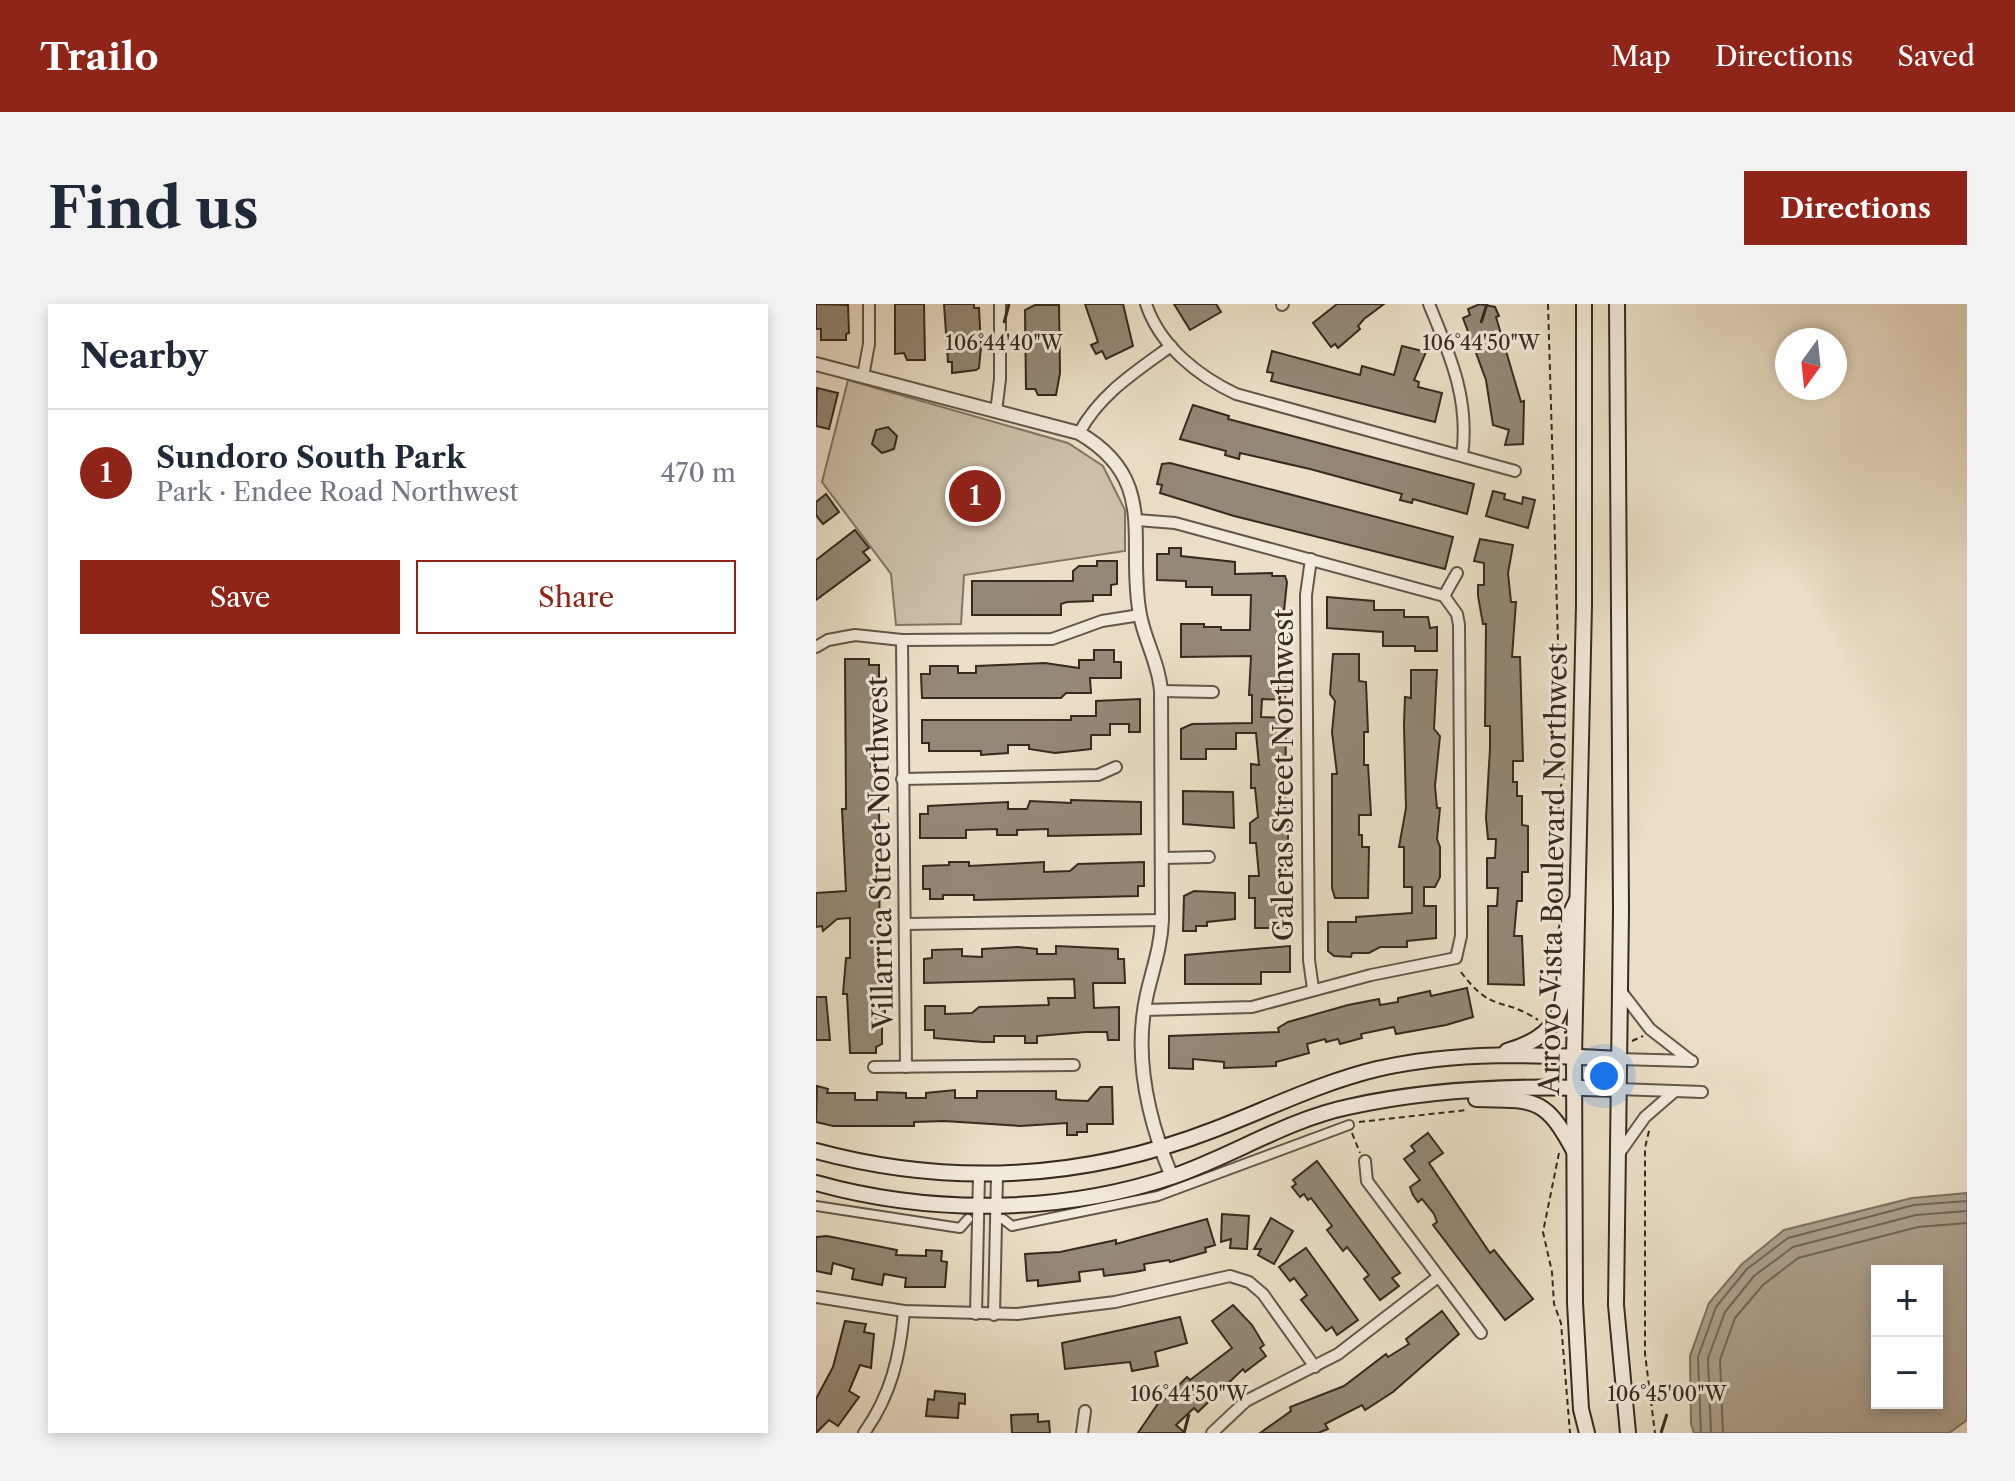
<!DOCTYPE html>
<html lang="en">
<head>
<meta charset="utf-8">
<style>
  body { margin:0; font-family:"Libre Caslon Text",serif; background:#f2f2f3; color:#1f2937 }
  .controls { position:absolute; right:24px; bottom:24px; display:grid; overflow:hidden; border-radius:0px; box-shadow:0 4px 12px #0003 }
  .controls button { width:72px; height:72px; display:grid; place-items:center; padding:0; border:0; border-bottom:2px solid #e0e1e3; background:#fff; color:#1f2937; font:40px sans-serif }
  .compass { position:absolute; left:959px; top:24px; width:72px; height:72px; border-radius:50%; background:#fff; box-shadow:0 4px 12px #0003; rotate:195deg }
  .you { position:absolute; left:788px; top:772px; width:28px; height:28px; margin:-20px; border:6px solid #fff; border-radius:50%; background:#1a73e8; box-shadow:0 0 0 12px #1a73e833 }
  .badge { display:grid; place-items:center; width:52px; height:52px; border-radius:50%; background:#8f2418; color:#fff; font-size:26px; font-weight:700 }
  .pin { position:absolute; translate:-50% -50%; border:4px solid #fff; box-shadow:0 2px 8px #0006 }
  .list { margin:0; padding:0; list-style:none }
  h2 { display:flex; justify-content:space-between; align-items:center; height:104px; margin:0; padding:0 32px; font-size:34px }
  h2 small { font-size:26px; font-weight:400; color:#747a83 }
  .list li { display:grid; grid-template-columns:52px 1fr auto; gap:24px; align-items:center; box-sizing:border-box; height:128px; padding:0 32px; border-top:2px solid #e0e1e3 }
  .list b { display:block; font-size:30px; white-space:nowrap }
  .list p { margin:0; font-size:26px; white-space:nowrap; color:#747a83 }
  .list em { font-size:26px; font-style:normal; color:#747a83 }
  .actions { display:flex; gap:16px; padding:24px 32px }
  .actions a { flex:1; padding:18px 0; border:2px solid #8f2418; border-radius:0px; text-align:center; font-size:28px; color:#8f2418 }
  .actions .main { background:#8f2418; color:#fff }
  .map { position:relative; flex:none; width:1151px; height:1129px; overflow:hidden; border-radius:0px }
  header { display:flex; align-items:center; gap:48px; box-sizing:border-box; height:112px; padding:0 40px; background:#8f2418; color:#fff }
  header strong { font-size:38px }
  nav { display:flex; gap:44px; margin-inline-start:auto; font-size:28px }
  .intro { display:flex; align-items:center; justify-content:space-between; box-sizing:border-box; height:192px; padding:0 48px }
  h1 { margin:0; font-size:56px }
  .button { padding:20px 36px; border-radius:0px; background:#8f2418; color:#fff; font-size:28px; font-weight:700 }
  main { display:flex; gap:48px; padding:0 48px }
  aside { flex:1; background:#fff; border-radius:0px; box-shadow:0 4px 12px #0003 }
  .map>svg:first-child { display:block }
</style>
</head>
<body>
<header>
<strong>Trailo</strong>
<nav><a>Map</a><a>Directions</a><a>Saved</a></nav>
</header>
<div class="intro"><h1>Find us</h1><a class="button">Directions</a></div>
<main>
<aside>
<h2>Nearby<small></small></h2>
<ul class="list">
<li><span class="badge">1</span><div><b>Sundoro South Park</b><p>Park · Endee Road Northwest</p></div><em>470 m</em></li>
</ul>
<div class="actions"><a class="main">Save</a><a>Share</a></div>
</aside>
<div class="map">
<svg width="1151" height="1129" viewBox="0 0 1151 1129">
  <rect width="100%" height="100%" fill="#ebdfc7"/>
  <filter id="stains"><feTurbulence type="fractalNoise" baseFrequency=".0025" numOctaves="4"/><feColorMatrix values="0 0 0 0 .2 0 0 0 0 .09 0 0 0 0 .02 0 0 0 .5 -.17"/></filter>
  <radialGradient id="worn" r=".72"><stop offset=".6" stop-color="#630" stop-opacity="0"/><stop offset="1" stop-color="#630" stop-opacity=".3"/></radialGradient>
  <path fill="#ccc0aa" stroke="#807564" stroke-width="2" d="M32,76L252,139L287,162L309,206V247L148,271L145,320L80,321L75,270L6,178Z"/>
  <path fill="#ada18e" stroke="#7d7161" stroke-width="2" fill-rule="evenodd" d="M1151,889V1116L1133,1129H878L875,1120L874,1052L893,999L926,960L968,926L1096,894ZM1121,967V1099H1061V967Z"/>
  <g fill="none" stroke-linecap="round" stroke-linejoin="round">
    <g stroke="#716656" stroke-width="2">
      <path d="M885,1129L882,1053L900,1003L931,965L972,934L1098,901L1151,897"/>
      <path d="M895,1129L892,1054L909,1008L938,972L977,943L1100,911L1151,907"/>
      <path d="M907,1129L904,1056L919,1014L947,981L982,954L1102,923L1151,919"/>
    </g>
  </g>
  <g fill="#948876" stroke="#352a1e" stroke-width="2">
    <path d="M0,0L32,1L33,29L30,30V36H5V25H0Z"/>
    <path d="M79,0H108L109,56H91L88,49L79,50Z"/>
    <path d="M128,0H158V4H163L165,43L163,64L160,66L136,69V58H132Z"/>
    <path d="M269,0H307L317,42L290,55L286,47L280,50L275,41L282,38Z"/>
    <path d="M358,0H400L405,8L374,26Z"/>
    <path d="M521,0H568L548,15L542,22L544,25L522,44L519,40L515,43L497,19Z"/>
    <path d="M664,0L679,3L683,12L680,13L705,98L708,97L707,140L689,141L693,126L677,121L670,76L647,14L654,11L652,5Z"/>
    <path d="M219,1H243L244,69L240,91H222L219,85H210L209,6Z"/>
    <path d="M586,42L610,48L598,76L603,78L602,83L626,89L619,118L455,77L457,69L451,68L456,47L544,71L546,62L578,71Z"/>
    <path d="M1,84L22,89L13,125L0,122Z"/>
    <path d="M377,101L413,112L412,115L658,180L651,210L597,195L596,199L584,196L586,190L494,165L424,149L423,155L409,151L410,147L364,135Z"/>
    <path d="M72,123L81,132L78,145L66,149L56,140L60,126Z"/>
    <path d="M354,159L637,233L629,265L418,212L344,189L346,181L341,180L346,160Z"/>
    <path d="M677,187L689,190L688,195L706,200L707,193L719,196L712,224L670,212Z"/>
    <path d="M10,190L23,208L7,220L0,211V198Z"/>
    <path d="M39,226L53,244L47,248L54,256L0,296V256Z"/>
    <path d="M664,235L697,241L692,269L695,298H700L696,353H704L707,457H697V478H701V492H706V521L712,522V568H706V597H701L698,632H706L708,681L672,680V602H681L682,584H671V554H679L680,535H672L670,514L674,444V422H669L670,320H667L662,292V281H668V259L658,257Z"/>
    <path d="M353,244H365V252L419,258V270L456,269V272H469L471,278L468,307V326L472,333L469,396L446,395L445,413L470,414L469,520H472V534L466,612H471V624H439V594H433V572H443L440,539H434V519L442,513L439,484H435V460L443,461L440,429H420V445H390V455H365V425L376,420L436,419V391H433L435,352L365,353V320H388V323H405V326H434L435,291H396V283H370V277L341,276V250H353Z"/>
    <path d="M281,257H301V280L295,281V291H277V297L251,298L245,300V311H156V277H257V267L263,262H281Z"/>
    <path d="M511,293L558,297V306H588V313H612L614,324L621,323V347H599V342H567V328L511,324Z"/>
    <path d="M278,346H298V358H305V374H274L275,389H250L245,394H106L105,370H114V362H142V369H160V362L229,359L263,364V356H278Z"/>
    <path d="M517,350H543V377L550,378L552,428H548V461H552L555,511H543V531H546V543H553L552,594H519L516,584V470H521L516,428L519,397L514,390Z"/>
    <path d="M29,355H53V361H63V440L55,441V462L62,461L63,489L64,704H69V715H66V740L60,743V749H34L31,690H27L30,654H34V614L21,615L7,627L6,622L0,623V589L30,587L26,505H30Z"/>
    <path d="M595,366H621L618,425L624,432L619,482L621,504H624L621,535L624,543V573L619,583H608V602H620V634L591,637V643H564L553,649H536L535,653L518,652L512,647V618H540V613L596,609V583H588V543H583L590,504L588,421L589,393L595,394Z"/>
    <path d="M324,395V428H313V420H294V431H275V445L239,449L213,445V441H192V449L165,451V447H113V439H106V416H255V412H280V397Z"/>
    <path d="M367,487L417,488L418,524L367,520Z"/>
    <path d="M255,496L325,498V530L232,532V525L201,526V531H181V525L150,526V534H104V510H112V502L192,498V505H211L214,497L255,499Z"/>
    <path d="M133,558H153V562L228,558V568L254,567L262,560L328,558V582H322V592L158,596V591H127V595H114V585H107V562L133,561Z"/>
    <path d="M378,587L419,589V615L391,618V622H380V627H367L368,592Z"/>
    <path d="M240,642L302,645V655H308L309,679H277L278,704L303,703V736H292L291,728H270L221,732V739H209V732H178V738H167L118,734V726H109V702H129V710L156,709L163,703L233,701L232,694H259L258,675L108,679V655L116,654V646L146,645V652L166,653V645L202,643L221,645V650H240Z"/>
    <path d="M474,642V668H445V680H369V651Z"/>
    <path d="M651,684L657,713L630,721L580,730L578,723L545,730L546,734L524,740L522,735L510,738L509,735L491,740L493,749L460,758V762L408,764V758L377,755V765L353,764V732L463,728L462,724L472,718L532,701L563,695L564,701L582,698V694L614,687L615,692Z"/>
    <path d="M0,693H10L14,736H0Z"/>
    <path d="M1,782L12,785L11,789H39V796H61V788L90,789V794H110V789L139,786V794H161V787H240V795L245,796L272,797L284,783H296L297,820H271V828H261V831H251V819L204,822L128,817L98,818V822H17L0,818Z"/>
    <path d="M612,829L627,849L613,859L674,949L678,946L717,995L689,1016L617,921L621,918L618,910L606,895L602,898L597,891L594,883L604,876L588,855L599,847L595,842Z"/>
    <path d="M501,857L584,969L576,974L583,982L564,996L548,975L553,971L531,943L527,947L511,926L516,922L495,894L492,896L488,890L484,893L476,883L480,880L477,876Z"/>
    <path d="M406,910L433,912L431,945L414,944L415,935L405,938Z"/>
    <path d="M455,914L477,927L458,960L442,951L445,945H438Z"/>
    <path d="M391,915L399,941L389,944L390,948L354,958L353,956L328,960L329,966L319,968L288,972L287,965L263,968L264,977L222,982V976L211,977L209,950L244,948L300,936V940Z"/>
    <path d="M11,932L81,946L80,951L110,952V946L126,947L125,957L131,958L129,983H89L90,974L68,970L66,981L36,975L38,965L17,959L15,970L0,967V933Z"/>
    <path d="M490,944L542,1016L521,1031L516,1023L510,1027L485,996L491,991L478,974L474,977L463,963Z"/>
    <path d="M417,1001L436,1021L448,1041L444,1044L450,1052L429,1068L427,1065L382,1108L378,1104L360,1121L369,1129H322L345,1095L347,1097L371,1073L374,1076L416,1044L396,1017Z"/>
    <path d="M626,1007L643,1030L577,1088L549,1106L546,1101L509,1120L512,1125L502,1129H444L475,1107L474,1103L528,1082L570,1050L572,1053L593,1040L590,1035Z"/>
    <path d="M364,1013L371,1039L339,1048L342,1062L316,1067L314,1058L249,1065L246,1039Z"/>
    <path d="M29,1017L50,1020L48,1028L58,1030L55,1064L44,1061L33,1087L43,1093L22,1122L13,1116L0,1129V1095L17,1063Z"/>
    <path d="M119,1087L149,1090V1100L143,1099L142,1114L110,1112L112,1095L118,1096Z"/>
    <path d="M222,1110V1118L233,1117L234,1129H196L195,1111Z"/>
  </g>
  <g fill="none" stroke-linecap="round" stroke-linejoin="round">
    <defs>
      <g id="pedestrian">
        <path d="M0,902L144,924L152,915"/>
        <path d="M187,915L196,922L342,892L533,821"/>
      </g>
      <g id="minor">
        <path d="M330,0C344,42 382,72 420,90L699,167"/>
        <path d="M613,0C634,51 654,96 646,152"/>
        <path d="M466,1L467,0"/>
        <path d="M47,72L53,40V0"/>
        <path d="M180,108L184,75V0"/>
        <path d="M263,129C284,90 319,68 355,42"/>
        <path d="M321,216L359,219L628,292"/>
        <path d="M495,255L490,291L493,656L497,685"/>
        <path d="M86,336L90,763"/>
        <path d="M0,343L12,336L39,331L86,336L236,335L286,317L324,311"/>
        <path d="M345,387L397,388"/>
        <path d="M86,475L282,471L300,463"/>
        <path d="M347,554L393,553"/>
        <path d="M89,620L346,616"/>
        <path d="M804,686L834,725L875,757"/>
        <path d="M329,706L436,703L555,671L640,654L645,632L643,321L641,310L628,292L641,269"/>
        <path d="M802,755L876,757"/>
        <path d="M58,763L258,761"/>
        <path d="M802,785L886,788"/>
        <path d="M802,851L829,813L859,787"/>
        <path d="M549,857L551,877L665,1029"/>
        <path d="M0,993L88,1007L201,1010L299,998L414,972L433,978L447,990L499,1063"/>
        <path d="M160,1010L163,871"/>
        <path d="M178,1011L181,871"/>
        <path d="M48,1129C75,1091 84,1053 88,1007"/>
        <path d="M266,1129L269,1107"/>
        <path d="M396,1129L430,1097L522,1050L622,973"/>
      </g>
      <path id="tertiary" d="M0,60L263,129C344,176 310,237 324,311C329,337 343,360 345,387L346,616C345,643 337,664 331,690C317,752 332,816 356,873"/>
      <g id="secondary">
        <path d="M768,0V301L758,752L759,999L765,1105L771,1129"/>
        <path d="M801,0L805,607L800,1001L812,1129"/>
        <path d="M691,747C783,721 728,654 761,596"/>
        <path d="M660,795C720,796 729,793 758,847"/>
        <path d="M0,847C133,883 268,876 397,826C452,805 503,779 561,765C640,747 721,750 802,755"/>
        <path d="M0,879C114,911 245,910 358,872C416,852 471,816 532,803C620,783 713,781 802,785"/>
      </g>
    </defs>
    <use href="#pedestrian" stroke="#625748" stroke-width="12"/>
    <use href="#minor" stroke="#625748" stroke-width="14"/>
    <use href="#tertiary" stroke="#625748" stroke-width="16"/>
    <use href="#secondary" stroke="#352a1e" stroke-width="18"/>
    <g stroke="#352a1e" stroke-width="2" stroke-dasharray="6 4" stroke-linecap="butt">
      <path d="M732,0L746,474L738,547L742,606"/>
      <path d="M645,668C676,710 686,692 722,716"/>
      <path d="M816,737L827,732"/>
      <path d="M543,818L651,806"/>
      <path d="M833,827L829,844V1050L839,1129"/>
      <path d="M536,829L544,849"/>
      <path d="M743,849L727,928L736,968L738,1000L745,1019L754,1129"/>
    </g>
    <use href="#pedestrian" stroke="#f2eadb" stroke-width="8"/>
    <use href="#minor" stroke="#f2eadb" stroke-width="10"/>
    <use href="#tertiary" stroke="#f2eadb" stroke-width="12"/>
    <use href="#secondary" stroke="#f2eadb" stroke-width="14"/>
  </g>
  <path fill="none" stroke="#352a1e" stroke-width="3" d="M188,19L193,0M665,19L671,0M368,1129L373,1110M845,1129L851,1110"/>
  <g text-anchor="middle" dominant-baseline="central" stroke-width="6" stroke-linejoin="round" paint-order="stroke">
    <g font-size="28" fill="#352a1e" stroke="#f2eadb">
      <text transform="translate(467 471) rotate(-90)">Galeras Street Northwest</text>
      <text transform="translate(64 549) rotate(-91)">Villarrica Street Northwest</text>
      <text transform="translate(737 565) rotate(-89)">Arroyo Vista Boulevard Northwest</text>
    </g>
  </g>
  <g font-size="20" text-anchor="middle" fill="#352a1e" stroke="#f2eadb" stroke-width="6" stroke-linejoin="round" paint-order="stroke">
    <text x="188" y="46">106°44'40"W</text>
    <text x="665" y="46">106°44'50"W</text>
    <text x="373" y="1097">106°44'50"W</text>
    <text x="851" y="1097">106°45'00"W</text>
  </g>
  <rect width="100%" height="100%" filter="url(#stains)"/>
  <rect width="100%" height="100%" fill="url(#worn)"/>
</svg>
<div class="controls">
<button>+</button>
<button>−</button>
</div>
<svg class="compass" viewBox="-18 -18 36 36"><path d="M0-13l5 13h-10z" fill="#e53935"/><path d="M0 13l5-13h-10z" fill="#747a83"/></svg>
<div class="you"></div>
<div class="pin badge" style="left:159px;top:192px">1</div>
</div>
</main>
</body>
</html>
